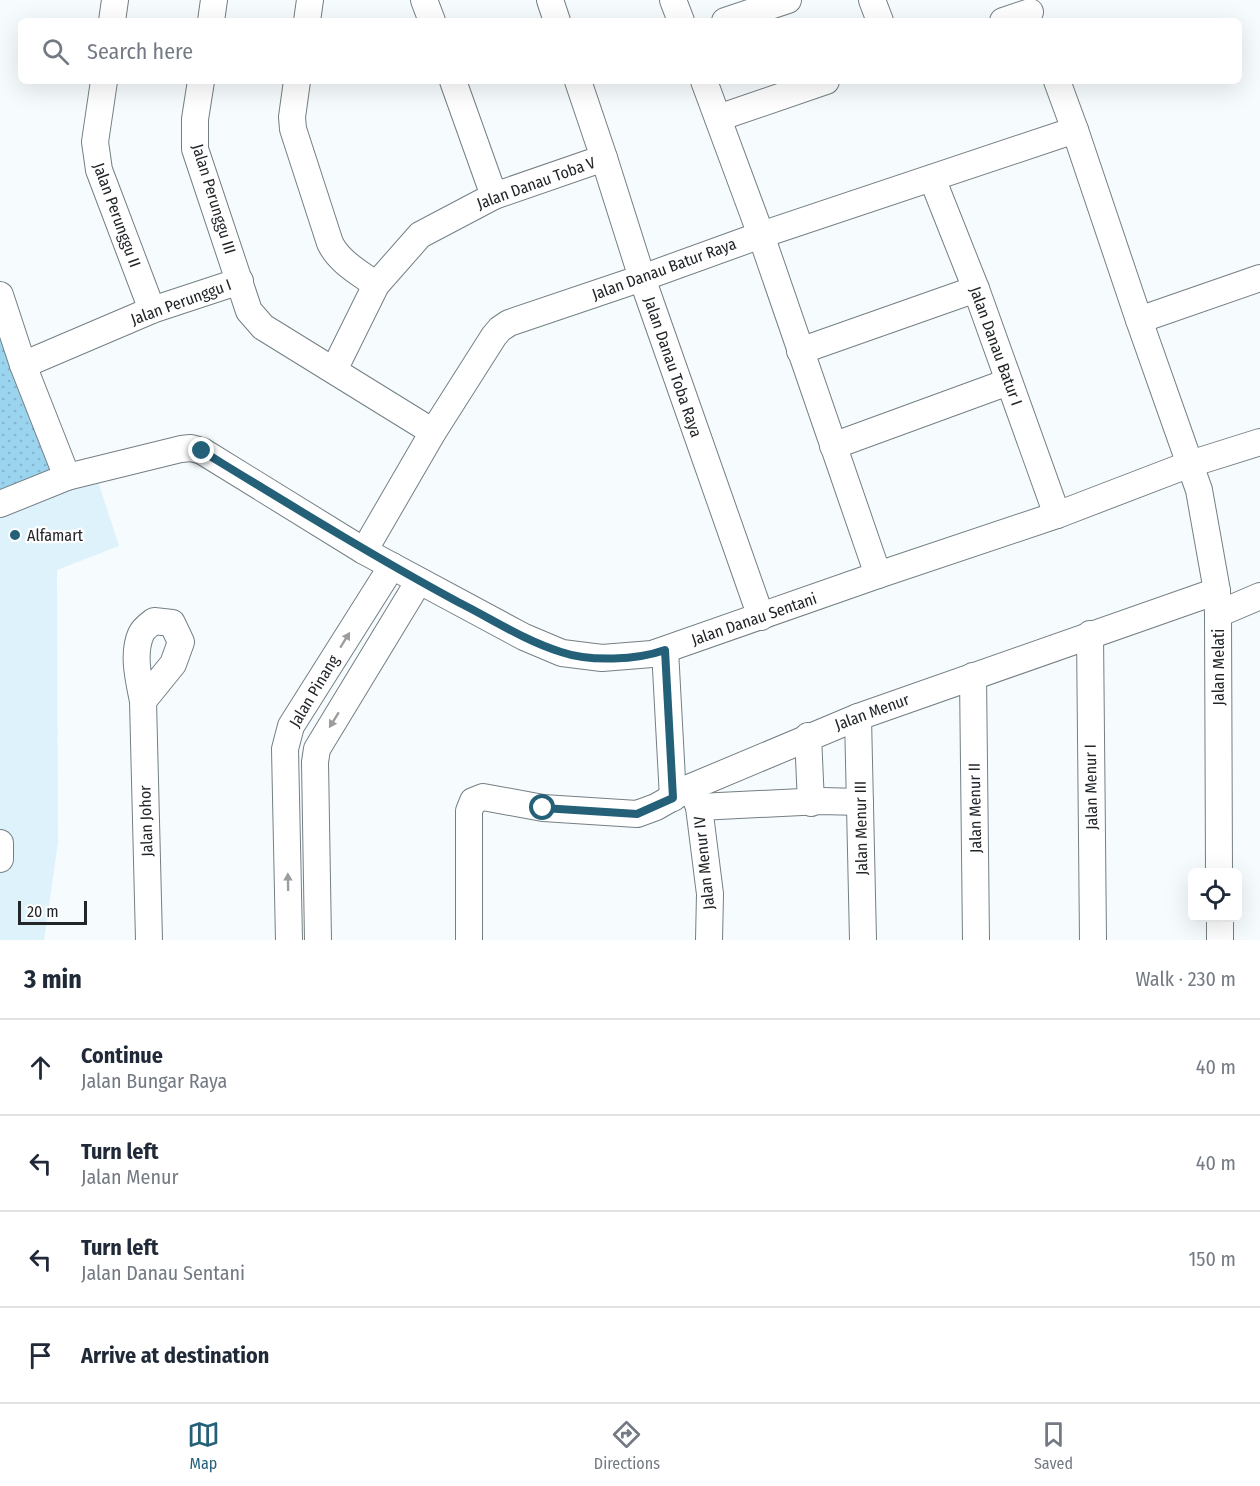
<!DOCTYPE html>
<html lang="en">
<head>
<meta charset="utf-8">
<style>
  body { margin:0; font-family:"Fira Sans Condensed",sans-serif; background:#f6f6f7; color:#1f2937 }
  .controls { position:absolute; right:18px; bottom:18px; display:grid; overflow:hidden; border-radius:9px; box-shadow:0 6px 24px #0002 }
  .controls button { width:54px; height:54px; display:grid; place-items:center; padding:0; border:0; border-bottom:2px solid #e0e1e3; background:#fff; color:#1f2937; font:30px sans-serif }
  .scale { position:absolute; left:18px; bottom:15px; width:69px; box-sizing:border-box; padding-left:6px; border:3px solid #222629; border-top:0; font-size:16px; line-height:21px; white-space:nowrap; color:#222629; -webkit-text-stroke:4px #fff; paint-order:stroke }
  .stop { position:absolute; width:18px; height:18px; margin:-14px; border:4px solid #256079; border-radius:50%; background:#fff }
  .stop.end { background:#256079; border-color:#fff; box-shadow:0 2px 6px #0008 }
  .list { margin:0; padding:0; list-style:none }
  h2 { display:flex; justify-content:space-between; align-items:center; height:78px; margin:0; padding:0 24px; font-size:26px }
  h2 small { font-size:20px; font-weight:400; color:#747a83 }
  .list li { display:grid; grid-template-columns:39px 1fr auto; gap:18px; align-items:center; box-sizing:border-box; height:96px; padding:0 24px; border-top:2px solid #e0e1e3 }
  .list b { display:block; font-size:22px; white-space:nowrap }
  .list p { margin:0; font-size:20px; white-space:nowrap; color:#747a83 }
  .list em { font-size:20px; font-style:normal; color:#747a83 }
  .icon { flex:none; width:33px; height:33px; fill:none; stroke:currentColor; stroke-width:2; stroke-linecap:round; stroke-linejoin:round }
  .map { position:relative; flex:none; width:1260px; height:940px; overflow:hidden }
  .search { position:absolute; background:#fff; box-shadow:0 6px 24px #0002; left:18px; right:18px; top:18px; height:66px; display:flex; align-items:center; gap:15px; box-sizing:border-box; padding:0 21px; border-radius:9px; color:#747a83; font-size:22px }
  .sheet { height:462px; background:#fff }
  nav { display:flex; justify-content:space-around; align-items:center; box-sizing:border-box; height:84px; border-top:2px solid #e0e1e3; background:#fff; font-size:16px; color:#747a83 }
  nav a { display:grid; justify-items:center; gap:3px }
  nav .on { color:#256079 }
  .map>svg:first-child { display:block }
</style>
</head>
<body>
<div class="map">
<svg width="1260" height="940" viewBox="0 0 1260 940">
  <defs>
    <pattern id="green-dots" width="8" height="8" patternUnits="userSpaceOnUse" patternTransform="scale(1.5)"><rect width="8" height="8" fill="#9bd4ef"/><path d="M2 2h.1M6 6h.1" fill="none" stroke="#85b6cd" stroke-width="1.8" stroke-linecap="round"/></pattern>
  </defs>
  <rect width="100%" height="100%" fill="#f6fbfe"/>
  <path fill="#def2fc" d="M97,478L119,546L57,570L58,843L44,940H0V505Z"/>
  <path fill="url(#green-dots)" d="M0,295L74,484L0,505Z"/>
  <g fill="none" stroke-linecap="round" stroke-linejoin="round">
    <defs>
      <g id="minor">
        <path d="M424,0L432,21"/>
        <path d="M550,0L557,21"/>
        <path d="M673,0L681,21"/>
        <path d="M872,0L880,21"/>
        <path d="M112,21L115,0"/>
        <path d="M211,21L214,0"/>
        <path d="M307,21L310,0"/>
        <path d="M725,21L788,0"/>
        <path d="M1003,21L1030,12"/>
        <path d="M104,81L95,142L99,170L152,310"/>
        <path d="M201,81L195,119V149L249,311L263,327L433,432"/>
        <path d="M297,81L292,117L293,129L330,243C339,262 360,273 376,285"/>
        <path d="M453,81L494,196"/>
        <path d="M578,81L604,158L642,278L761,617"/>
        <path d="M704,81L761,235L878,575"/>
        <path d="M1057,81L1075,130L1139,320L1199,490L1217,591L1218,614L1219,872"/>
        <path d="M718,118L826,81"/>
        <path d="M932,178L976,289L1057,515"/>
        <path d="M0,295L23,365L67,477"/>
        <path d="M1139,320L1260,278"/>
        <path d="M800,351L976,289"/>
        <path d="M23,365L152,310L240,281"/>
        <path d="M334,370L376,285L420,235L494,196L604,158"/>
        <path d="M833,446L1008,382"/>
        <path d="M0,504L67,477L181,449L191,448L202,451L364,551L524,637L562,653L602,658L652,654L878,575L1057,515L1190,464L1260,442"/>
        <path d="M364,551L433,432L494,336L500,329L509,323L642,278L761,235L1075,130"/>
        <path d="M1218,614L1260,596"/>
        <path d="M1090,634L1093,940"/>
        <path d="M665,650L673,798"/>
        <path d="M973,676L976,940"/>
        <path d="M143,701L173,664L181,642L172,623L154,621C150,624 143,629 141,634C132,654 139,681 143,701L149,940"/>
        <path d="M858,717L863,940"/>
        <path d="M808,736L811,803"/>
        <path d="M693,792L699,807L710,894L709,940"/>
        <path d="M699,807L822,801L860,802"/>
        <path d="M0,843V859"/>
        <path d="M1220,918V940"/>
        <path d="M289,940L285,749L291,726L392,566"/>
        <path d="M318,940L315,762L317,749L419,581"/>
        <path d="M469,940V811L473,801L483,797L543,808L637,814L656,807L691,787L858,717L1217,591"/>
      </g>
    </defs>
    <use href="#minor" stroke="#747f84" stroke-width="28"/>
    <use href="#minor" stroke="#fff" stroke-width="26"/>
  </g>
  <defs><path id="oneway-solid" d="M-6-.8H1V-3.2L6.5 0L1 3.2V.8H-6Z" transform="scale(1.5)"/></defs>
  <g fill="#9c9d9f">
    <use href="#oneway-solid" transform="translate(345 640) rotate(-58)"/>
    <use href="#oneway-solid" transform="translate(334 720) rotate(122)"/>
    <use href="#oneway-solid" transform="translate(288 882) rotate(-91)"/>
  </g>
  <g fill="none" stroke-linecap="round" stroke-linejoin="round">
    <path stroke="#256079" stroke-width="8" d="M202,451C287,503 371,555 458,602C492,619 525,641 561,652C590,662 637,660 665,650L673,798L637,814L543,808"/>
  </g>
  <circle fill="#256079" stroke="#fff" stroke-width="2" cx="15" cy="535" r="6"/>
  <g text-anchor="middle" dominant-baseline="central" stroke-width="4.5" stroke-linejoin="round" paint-order="stroke">
    <g font-size="16" fill="#222629" stroke="#fff">
      <text transform="translate(536 183) rotate(-20)">Jalan Danau Toba V</text>
      <text transform="translate(214 199) rotate(73)">Jalan Perunggu III</text>
      <text transform="translate(117 215) rotate(70)">Jalan Perunggu II</text>
      <text transform="translate(664 269) rotate(-20)">Jalan Danau Batur Raya</text>
      <text transform="translate(181 302) rotate(-20)">Jalan Perunggu I</text>
      <text transform="translate(996 346) rotate(70)">Jalan Danau Batur I</text>
      <text transform="translate(673 367) rotate(71)">Jalan Danau Toba Raya</text>
      <text transform="translate(754 619) rotate(-19)">Jalan Danau Sentani</text>
      <text transform="translate(1218 667) rotate(-90)">Jalan Melati</text>
      <text transform="translate(314 691) rotate(-59)">Jalan Pinang</text>
      <text transform="translate(872 712) rotate(-20)">Jalan Menur</text>
      <text transform="translate(1091 787) rotate(-91)">Jalan Menur I</text>
      <text transform="translate(975 808) rotate(-91)">Jalan Menur II</text>
      <text transform="translate(146 821) rotate(-92)">Jalan Johor</text>
      <text transform="translate(861 828) rotate(-91)">Jalan Menur III</text>
      <text transform="translate(704 863) rotate(-96)">Jalan Menur IV</text>
    </g>
    <g font-size="16" fill="#222629" stroke="#fff" text-anchor="start">
      <text x="27" y="535">Alfamart</text>
    </g>
  </g>
</svg>
<div class="controls">
<button><svg class="icon" aria-label="locate" viewBox="0 0 24 24"><circle cx="12" cy="12" r="6"/><path d="M12 2v4M12 18v4M2 12h4M18 12h4"/></svg></button>
</div>
<div class="scale">20 m</div>
<div class="stop" style="left:543px;top:808px"></div>
<div class="stop end" style="left:202px;top:451px"></div>
<div class="search"><svg class="icon" aria-label="search" viewBox="0 0 24 24"><circle cx="10" cy="10" r="6"/><path d="M15 15l6 6"/></svg>Search here</div>
</div>
<section class="sheet">
<h2>3 min<small>Walk · 230 m</small></h2>
<ul class="list">
<li><svg class="icon" aria-label="ahead" viewBox="0 0 24 24"><path d="M12 20V5M6 11l6-6 6 6"/></svg><div><b>Continue</b><p>Jalan Bungar Raya</p></div><em>40 m</em></li>
<li><svg class="icon" aria-label="left" viewBox="0 0 24 24"><path d="M17 20v-9H6M10 6l-5 5 5 5"/></svg><div><b>Turn left</b><p>Jalan Menur</p></div><em>40 m</em></li>
<li><svg class="icon" aria-label="left" viewBox="0 0 24 24"><path d="M17 20v-9H6M10 6l-5 5 5 5"/></svg><div><b>Turn left</b><p>Jalan Danau Sentani</p></div><em>150 m</em></li>
<li><svg class="icon" aria-label="arrive" viewBox="0 0 24 24"><path d="M6 21V4h12l-3 4 3 4H6"/></svg><div><b>Arrive at destination</b></div></li>
</ul>
</section>
<nav>
<a class="on"><svg class="icon" aria-label="map" viewBox="0 0 24 24"><path d="M3 6l6-2 6 2 6-2v14l-6 2-6-2-6 2zM9 4v14M15 6v14"/></svg>Map</a>
<a><svg class="icon" aria-label="directions" viewBox="0 0 24 24"><path d="M12 3l9 9-9 9-9-9zM9 14v-3h6M13 9l2 2-2 2"/></svg>Directions</a>
<a><svg class="icon" aria-label="saved" viewBox="0 0 24 24"><path d="M7 4h10v16l-5-4-5 4z"/></svg>Saved</a>
</nav>
</body>
</html>
